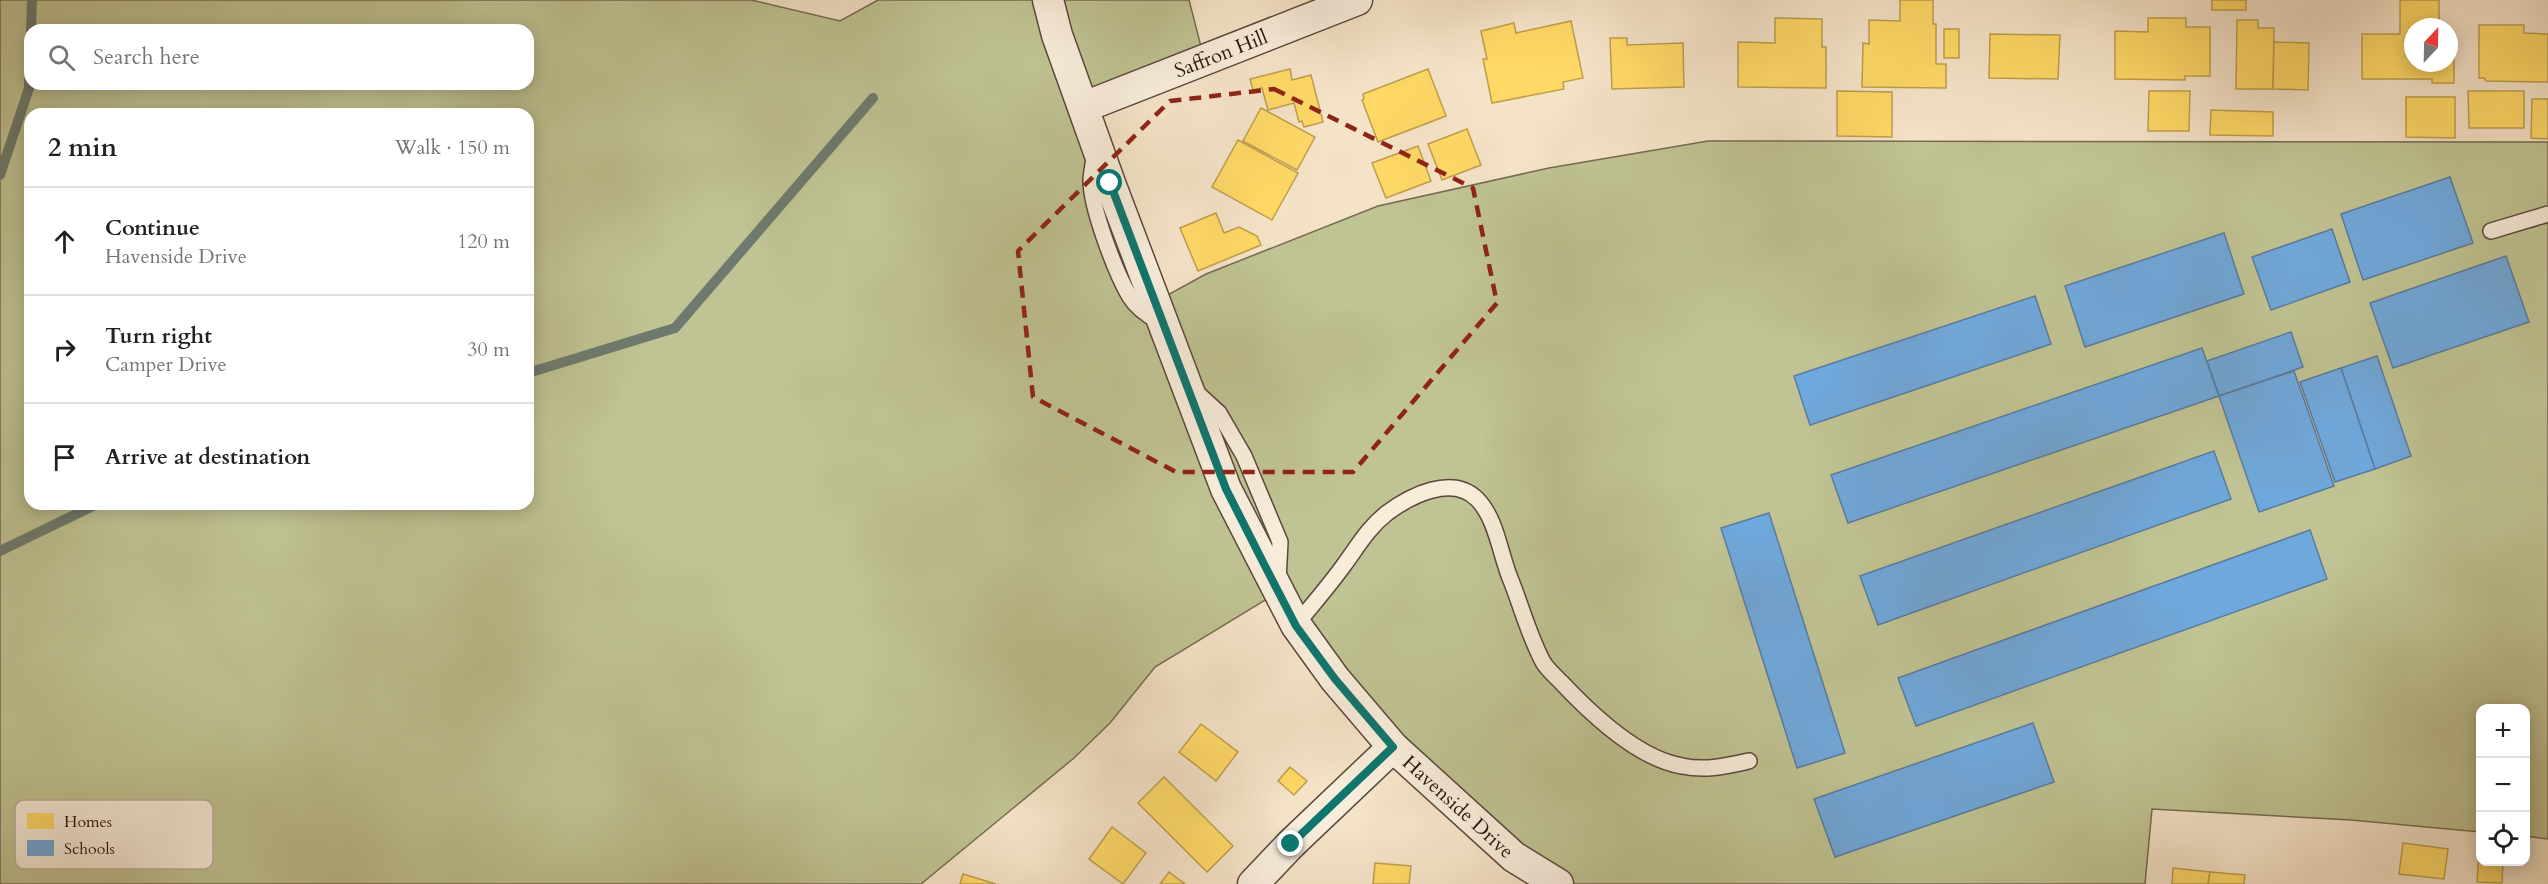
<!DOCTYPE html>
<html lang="en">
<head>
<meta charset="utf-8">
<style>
  body { margin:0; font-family:Cardo,serif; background:#f2f2f2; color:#202124 }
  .controls { position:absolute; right:18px; bottom:18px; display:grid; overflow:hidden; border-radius:12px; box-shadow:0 3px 15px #0003 }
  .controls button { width:54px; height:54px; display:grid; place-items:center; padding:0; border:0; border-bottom:2px solid #e0e0e0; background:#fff; color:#202124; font:30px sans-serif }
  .compass { position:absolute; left:2404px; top:18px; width:54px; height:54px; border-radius:50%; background:#fff; box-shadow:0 3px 15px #0003; rotate:22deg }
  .stop { position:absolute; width:18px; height:18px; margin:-14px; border:4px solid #0f766e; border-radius:50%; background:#fff }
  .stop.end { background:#0f766e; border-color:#fff; box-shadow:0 2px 6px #0008 }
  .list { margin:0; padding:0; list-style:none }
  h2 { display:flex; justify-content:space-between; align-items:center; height:78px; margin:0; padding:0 24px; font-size:26px }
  h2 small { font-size:20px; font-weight:400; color:#757577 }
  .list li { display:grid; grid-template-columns:39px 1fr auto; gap:18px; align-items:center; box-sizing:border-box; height:108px; padding:0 24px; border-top:2px solid #e0e0e0 }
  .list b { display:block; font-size:22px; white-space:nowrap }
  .list p { margin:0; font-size:20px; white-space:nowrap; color:#757577 }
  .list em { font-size:20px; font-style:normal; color:#757577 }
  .icon { flex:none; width:33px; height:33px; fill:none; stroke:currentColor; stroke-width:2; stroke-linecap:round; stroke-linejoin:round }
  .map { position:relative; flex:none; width:2548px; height:884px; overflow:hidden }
  .search { position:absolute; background:#fff; box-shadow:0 3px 15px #0003; left:24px; top:24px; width:510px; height:66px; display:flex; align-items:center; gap:15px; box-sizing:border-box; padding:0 21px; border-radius:18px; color:#757577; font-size:22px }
  .panel { position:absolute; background:#fff; box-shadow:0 3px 15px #0003; left:24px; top:108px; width:510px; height:402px; border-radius:18px }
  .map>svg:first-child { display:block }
</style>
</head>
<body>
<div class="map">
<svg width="2548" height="884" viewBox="0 0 2548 884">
  <rect width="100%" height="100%" fill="#f5e3c8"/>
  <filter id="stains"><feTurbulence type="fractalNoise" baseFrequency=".00333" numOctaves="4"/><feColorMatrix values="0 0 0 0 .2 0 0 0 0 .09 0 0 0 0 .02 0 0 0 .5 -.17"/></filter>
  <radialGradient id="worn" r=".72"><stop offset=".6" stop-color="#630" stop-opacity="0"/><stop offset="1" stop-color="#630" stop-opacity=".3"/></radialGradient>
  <path fill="#c0c393" stroke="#746c50" stroke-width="1.5" fill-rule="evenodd" d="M0,0H751L840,21L878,0H1189L1205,62L1084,107L1157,301L1206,274L1378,206L1549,168L1708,141L2548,142V839L2526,836V708H2480V832L2351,820L2152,809L2145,884H1560L1447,798L1280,591L1155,667L1110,723L1074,758L921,884H0ZM30,30H528V84H30ZM30,114H528V504H30Z"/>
  <g fill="#ffd966" stroke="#be9e4b" stroke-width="1.5">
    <path d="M1900,0H1933V24H1936V64H1946V88L1862,87L1863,43L1869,44V20L1900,21Z"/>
    <rect x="2212" y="0" width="34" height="10"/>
    <path d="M2400,0H2439V27H2413V63H2449V33H2454V83H2432V79H2362V34H2400Z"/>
    <path d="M1775,18L1822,19V47H1826V88L1738,87V42L1775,43Z"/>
    <path d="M2148,18H2186V27H2210V76H2185V80L2115,79V31L2148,32Z"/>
    <path d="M2237,20H2258V28H2274L2273,89H2236Z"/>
    <path d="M1571,21L1583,78L1563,82L1564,89L1492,103L1483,59H1487L1481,31L1514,23L1516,33Z"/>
    <path d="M2479,25H2524V33L2548,34V82L2486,81L2484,78H2479Z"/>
    <rect x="1944" y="29" width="15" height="29"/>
    <path d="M1990,34L2060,35L2058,79L1989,78Z"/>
    <path d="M1610,38H1627V45L1683,43L1684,87L1612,89Z"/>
    <path d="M2274,42L2309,43L2308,90L2273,89Z"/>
    <path d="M1290,69L1292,80L1311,75L1323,122L1304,127L1302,121L1299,122L1294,103L1268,110L1262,88L1253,90L1250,79Z"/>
    <path d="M1428,69L1446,116L1378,142L1362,100L1364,99L1363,94Z"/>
    <path d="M1837,91L1892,92V137L1837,136Z"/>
    <path d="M2149,91H2190L2189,131H2148Z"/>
    <path d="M2468,91H2524V128H2469Z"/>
    <path d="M2406,97H2455V138L2406,137Z"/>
    <path d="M2532,99H2548V139L2531,138Z"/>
    <path d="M1261,108L1315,137L1297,170L1243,141Z"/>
    <path d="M2211,110L2273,112V136L2210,135Z"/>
    <path d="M1467,129L1481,165L1442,180L1428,144Z"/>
    <path d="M1238,140L1298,173L1272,220L1212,187Z"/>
    <path d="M1418,146L1431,181L1386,198L1372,163Z"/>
    <path d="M1216,213L1224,233L1239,227L1257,236L1261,245L1198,271L1180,228Z"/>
    <path d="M1201,724L1238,752L1216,781L1179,752Z"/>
    <path d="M1290,767L1307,781L1294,795L1278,781Z"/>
    <path d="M1164,777L1233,846L1207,872L1138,803Z"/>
    <path d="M1112,827L1146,853L1123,884L1089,859Z"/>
    <path d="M2403,843L2448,849L2444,879L2399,874Z"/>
    <path d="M2479,853L2480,862H2503L2502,883L2477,882Z"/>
    <path d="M1375,863L1411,866L1409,884H1373Z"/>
    <path d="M2173,868L2210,872L2208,884H2172Z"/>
    <path d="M1169,872L1185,884H1160Z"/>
    <path d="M2210,872L2245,875L2244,884H2208Z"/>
    <path d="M963,874L996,884H960Z"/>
  </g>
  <g fill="#6fa8dc" stroke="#597c9e" stroke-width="1.5">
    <path d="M2450,177L2473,243L2363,280L2341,214Z"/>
    <path d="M2332,229L2350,282L2271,310L2252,257Z"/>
    <path d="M2224,233L2244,294L2085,347L2065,286Z"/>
    <path d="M2506,256L2529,322L2393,368L2370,303Z"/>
    <path d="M2035,296L2051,344L1810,425L1794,376Z"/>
    <path d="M2291,332L2303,367L2219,396L2207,361Z"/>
    <path d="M2202,348L2219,396L1848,523L1831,475Z"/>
    <path d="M2377,356L2411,456L2375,469L2341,368Z"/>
    <path d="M2341,368L2375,469L2335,482L2300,382Z"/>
    <path d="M2294,371L2334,486L2259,512L2219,396Z"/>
    <path d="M2214,451L2231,499L1878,625L1860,576Z"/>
    <path d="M1769,513L1845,753L1797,768L1721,528Z"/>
    <path d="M2310,530L2327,579L1916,726L1898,678Z"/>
    <path d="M2033,723L2054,782L1835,857L1814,799Z"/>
  </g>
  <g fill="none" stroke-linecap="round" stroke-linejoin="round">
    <g stroke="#6e7a6f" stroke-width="10">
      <path d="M31,30L32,0"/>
      <path d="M0,175L29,88L30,57"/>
      <path d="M528,373L675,328L873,98"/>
      <path d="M0,551L97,504"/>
    </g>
    <defs>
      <g id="lane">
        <path d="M1094,158C1093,166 1091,174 1091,181C1091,208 1116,274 1130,297C1137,308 1147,315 1158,321"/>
        <path d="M2491,231L2548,214"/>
        <path d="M1196,392L1219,413L1244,456L1280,542L1278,580"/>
        <path d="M1296,625C1312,605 1329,586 1344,565C1358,546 1368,528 1387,513C1410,496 1452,474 1477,499C1496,518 1500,553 1510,578C1521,605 1529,636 1543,662C1547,669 1555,676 1561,682C1591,714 1639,759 1682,766C1706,771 1726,766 1749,761"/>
      </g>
      <g id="street">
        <path id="s1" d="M1048,0L1057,35L1110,183L1226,489L1296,625L1335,679L1393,747L1514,857L1558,884"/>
        <path id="s2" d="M1084,107L1357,0"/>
        <path d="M1253,884L1291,844L1393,747"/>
      </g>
    </defs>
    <use href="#lane" stroke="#5a483c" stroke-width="18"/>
    <use href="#street" stroke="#5a483c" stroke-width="33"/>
    <use href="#lane" stroke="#f8eddb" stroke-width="15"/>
    <use href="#street" stroke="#f8eddb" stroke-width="30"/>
  </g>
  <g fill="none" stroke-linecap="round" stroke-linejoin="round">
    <path stroke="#0f766e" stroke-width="8" d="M1110,183L1226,489L1265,566L1296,626L1335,679L1393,747L1291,844"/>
  </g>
  <path fill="none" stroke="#8f2418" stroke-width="4.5" stroke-dasharray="12 8" stroke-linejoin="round" d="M1274,89L1473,188L1497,303L1353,472H1176L1033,397L1018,251L1170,101Z"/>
  <g text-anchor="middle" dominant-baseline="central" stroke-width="6" stroke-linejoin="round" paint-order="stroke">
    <g font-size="20" fill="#27140d" stroke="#f8eddb">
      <text stroke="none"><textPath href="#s2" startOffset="147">Saffron Hill</textPath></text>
      <text stroke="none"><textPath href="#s1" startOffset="918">Havenside Drive</textPath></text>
    </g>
  </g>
  <rect x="15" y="800" width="198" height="69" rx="9" fill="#f8eddb" stroke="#b9ac9d" stroke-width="1.5"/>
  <rect x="27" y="813" width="27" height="16" fill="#ffd966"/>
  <rect x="27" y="840" width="27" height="16" fill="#6fa8dc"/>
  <g font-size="16" fill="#27140d">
    <text x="64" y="827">Homes</text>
    <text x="64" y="854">Schools</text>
  </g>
  <rect width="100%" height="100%" filter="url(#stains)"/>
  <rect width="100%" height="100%" fill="url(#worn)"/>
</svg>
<div class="controls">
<button>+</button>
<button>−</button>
<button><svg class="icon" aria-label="locate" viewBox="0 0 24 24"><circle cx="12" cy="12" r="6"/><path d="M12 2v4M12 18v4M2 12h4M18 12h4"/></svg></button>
</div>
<svg class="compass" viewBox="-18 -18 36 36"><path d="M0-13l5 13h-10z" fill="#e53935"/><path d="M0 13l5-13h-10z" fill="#757577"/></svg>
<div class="stop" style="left:1110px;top:183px"></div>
<div class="stop end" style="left:1291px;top:844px"></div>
<div class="search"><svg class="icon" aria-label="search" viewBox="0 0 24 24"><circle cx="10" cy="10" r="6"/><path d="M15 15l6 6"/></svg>Search here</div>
<section class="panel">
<h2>2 min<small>Walk · 150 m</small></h2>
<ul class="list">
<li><svg class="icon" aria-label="ahead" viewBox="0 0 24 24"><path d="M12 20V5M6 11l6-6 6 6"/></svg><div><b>Continue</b><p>Havenside Drive</p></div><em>120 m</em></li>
<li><svg class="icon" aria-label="right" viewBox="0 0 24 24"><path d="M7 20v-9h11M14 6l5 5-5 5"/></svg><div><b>Turn right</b><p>Camper Drive</p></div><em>30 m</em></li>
<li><svg class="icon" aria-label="arrive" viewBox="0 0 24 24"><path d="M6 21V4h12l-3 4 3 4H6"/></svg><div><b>Arrive at destination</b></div></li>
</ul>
</section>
</div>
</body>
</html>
